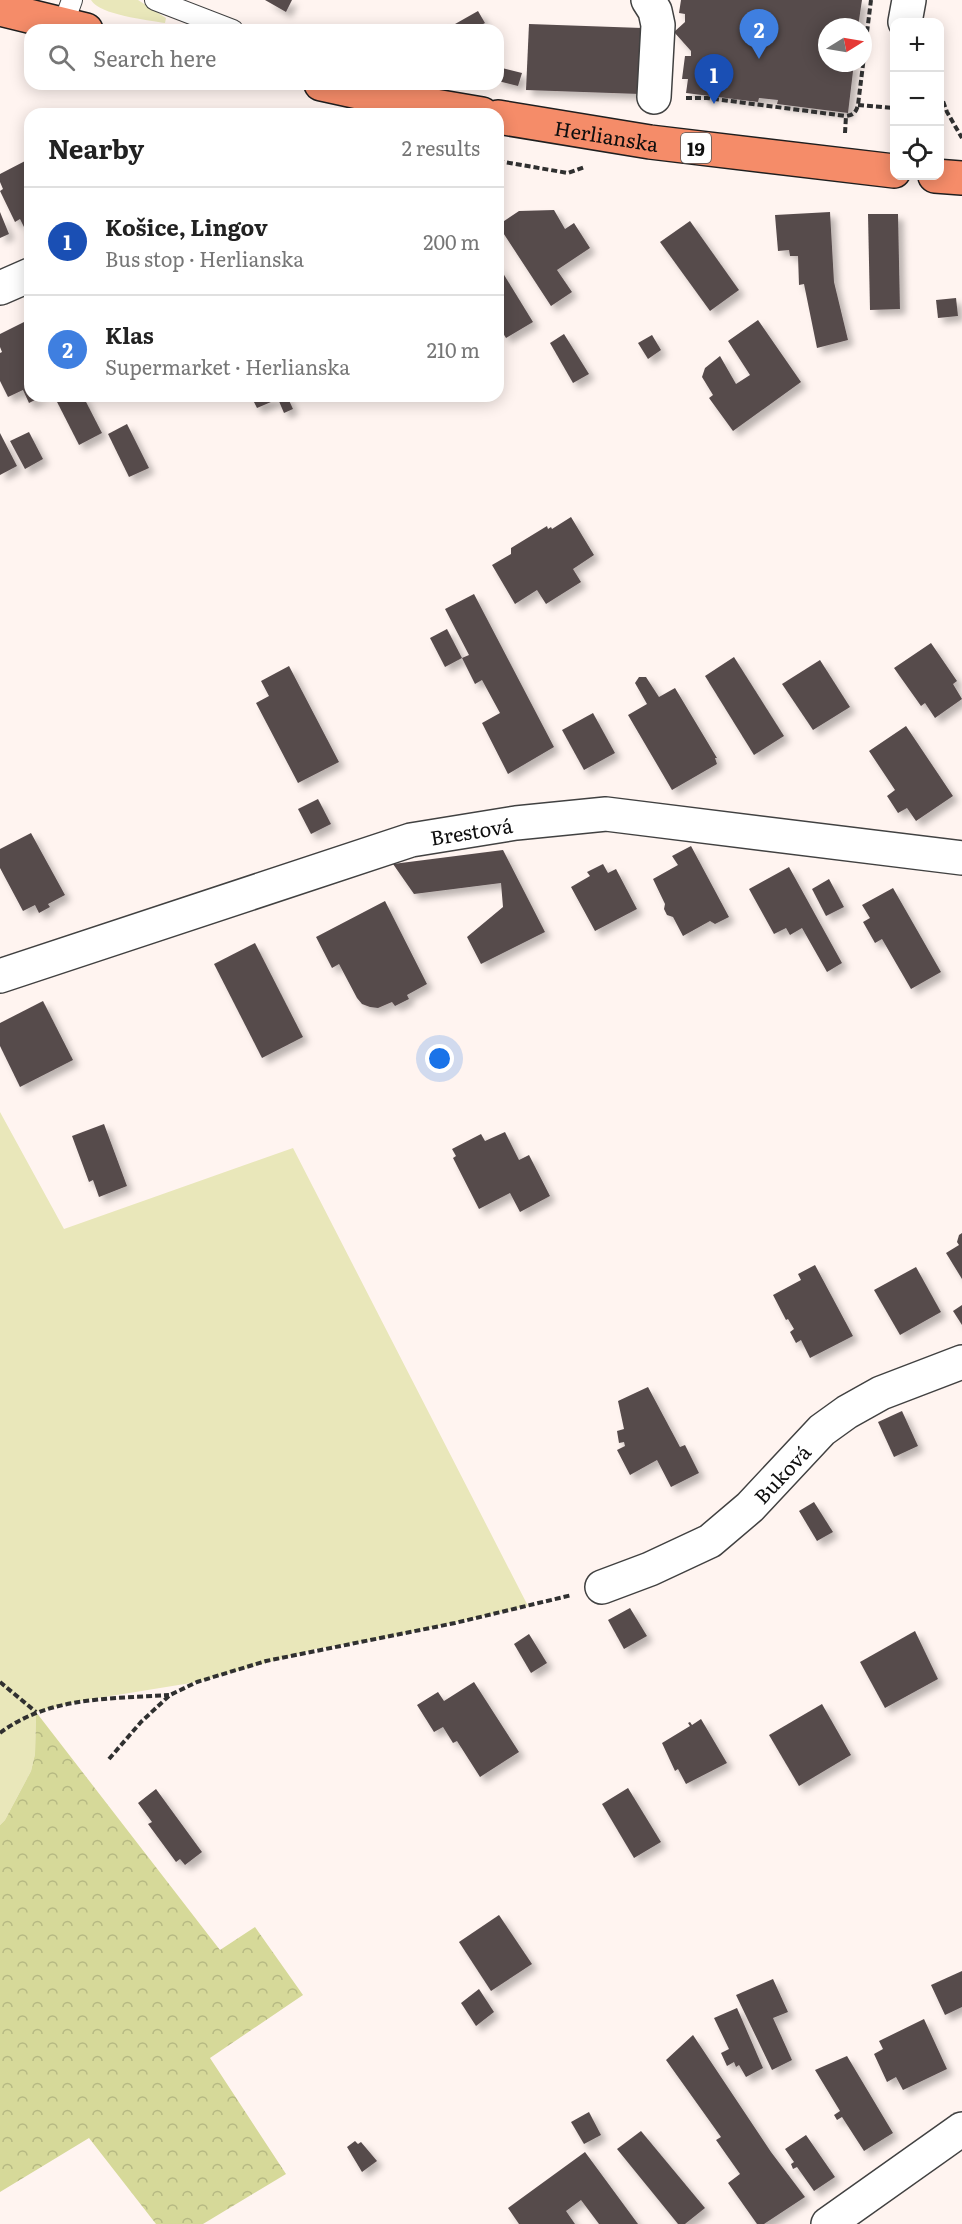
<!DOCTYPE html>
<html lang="en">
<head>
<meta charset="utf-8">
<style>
  body { margin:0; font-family:Literata,serif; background:#f6f6f6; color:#222 }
  .controls { position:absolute; right:18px; top:18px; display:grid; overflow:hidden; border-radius:12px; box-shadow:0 3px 15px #0003 }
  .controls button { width:54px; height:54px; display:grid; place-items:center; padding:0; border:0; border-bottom:2px solid #e0e0e0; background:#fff; color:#222; font:30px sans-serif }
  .compass { position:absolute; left:818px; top:18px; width:54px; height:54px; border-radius:50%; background:#fff; box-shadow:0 3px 15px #0003; rotate:79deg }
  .you { position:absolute; left:440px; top:1059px; width:21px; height:21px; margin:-15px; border:4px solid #fff; border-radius:50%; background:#1a73e8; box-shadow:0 0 0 9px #1a73e833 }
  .badge { display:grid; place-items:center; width:39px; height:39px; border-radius:50%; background:#bc297a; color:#fff; font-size:20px; font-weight:700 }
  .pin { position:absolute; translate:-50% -50px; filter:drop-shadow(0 2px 3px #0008) }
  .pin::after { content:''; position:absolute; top:32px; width:21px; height:18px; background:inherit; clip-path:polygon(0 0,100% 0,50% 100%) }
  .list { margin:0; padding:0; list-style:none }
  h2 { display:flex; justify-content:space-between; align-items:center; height:78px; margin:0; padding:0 24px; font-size:26px }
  h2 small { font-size:20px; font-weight:400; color:#767676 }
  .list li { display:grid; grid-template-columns:39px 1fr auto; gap:18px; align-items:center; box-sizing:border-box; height:108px; padding:0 24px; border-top:2px solid #e0e0e0 }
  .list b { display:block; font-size:22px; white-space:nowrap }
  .list p { margin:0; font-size:20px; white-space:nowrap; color:#767676 }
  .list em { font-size:20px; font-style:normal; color:#767676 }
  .icon { flex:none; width:33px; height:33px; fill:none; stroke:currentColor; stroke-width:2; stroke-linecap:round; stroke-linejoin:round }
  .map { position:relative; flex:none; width:962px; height:2224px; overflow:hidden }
  .search { position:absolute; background:#fff; box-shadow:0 3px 15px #0003; left:24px; top:24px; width:480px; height:66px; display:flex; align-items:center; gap:15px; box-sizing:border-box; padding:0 21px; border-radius:18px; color:#767676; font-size:22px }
  .panel { position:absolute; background:#fff; box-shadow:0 3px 15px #0003; left:24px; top:108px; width:480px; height:294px; border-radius:18px }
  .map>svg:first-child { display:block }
</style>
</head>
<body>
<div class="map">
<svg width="962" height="2224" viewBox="0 0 962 2224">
  <defs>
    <pattern id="forest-crowns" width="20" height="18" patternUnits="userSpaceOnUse" patternTransform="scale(1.5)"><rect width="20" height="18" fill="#d6d999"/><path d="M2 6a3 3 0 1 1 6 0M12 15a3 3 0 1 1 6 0" fill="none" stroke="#b6b983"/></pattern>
    <filter id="shadow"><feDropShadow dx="5.5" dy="5.5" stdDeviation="3" flood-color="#0004"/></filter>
  </defs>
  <rect width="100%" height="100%" fill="#fff4f0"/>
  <g fill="#e9e7ba">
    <path d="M91,0H138L166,18L165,23C147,20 100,15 91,0Z"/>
    <path d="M0,1112L64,1229L293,1148L528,1606L389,1637L316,1649L197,1682L80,1701L36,1712L35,1754L31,1771L5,1820L0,1825Z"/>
  </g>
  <path fill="url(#forest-crowns)" d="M36,1712L220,1950L255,1927L303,1995L210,2058L286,2174L203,2224H156L89,2138L0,2192V1825L5,1820L31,1771L35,1754Z"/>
  <g fill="#574b4c" filter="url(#shadow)">
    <path d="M265,0H292L286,12Z"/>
    <path d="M681,0H862L858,27H827V63H854L848,113L777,104L778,100L759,98L758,102L686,93L688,79H682L685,56H691V51L674,32L685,22V14L679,13Z"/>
    <path d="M478,11L485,23L472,30H435L445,24L448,28Z"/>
    <path d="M529,24L642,28L640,94L526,90Z"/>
    <path d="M498,67L522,73L518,86L498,81Z"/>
    <path d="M27,160L30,165V239L20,219L15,222L0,191L3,189L0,182V174Z"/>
    <path d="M554,210L565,229L574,223L590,248L557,270L572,292L551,306L498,225L519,211Z"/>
    <path d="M0,212L9,234L0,238Z"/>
    <path d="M830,212L834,282L848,340L817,348L804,284L799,285L798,256H790L789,250L778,251L775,215Z"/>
    <path d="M868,214H898L900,309L870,310Z"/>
    <path d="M690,221L739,290L710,311L660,242Z"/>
    <path d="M498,265L533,322L506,338L498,325Z"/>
    <path d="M956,298L958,316L938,318L936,300Z"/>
    <path d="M30,319V396H43L29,403L23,390L8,397L0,381V353L2,352L0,347V334Z"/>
    <path d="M758,320L801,382L733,431L709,398L713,395L702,377L705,368L720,356L736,384L750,375L728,341Z"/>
    <path d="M564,334L589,374L573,383L550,343Z"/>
    <path d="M652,335L661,350L648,359L638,343Z"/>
    <path d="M54,396H83L102,433L79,445Z"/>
    <path d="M251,396H287L293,409L284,413L278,399L257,408Z"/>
    <path d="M127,424L149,468L129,477L108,434Z"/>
    <path d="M29,432L43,459L25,469L10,441Z"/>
    <path d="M0,433L17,466L0,475Z"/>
    <path d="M571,517L594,555L573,569L581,582L546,604L537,590L515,604L492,565L511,554V548L547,526L548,529L551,527L552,529Z"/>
    <path d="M474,594L554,747L508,774L482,723L500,713L482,680L475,684L462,658L469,655L445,609Z"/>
    <path d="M447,629L462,658L445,667L430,638Z"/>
    <path d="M931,643L957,681L953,684L962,699L935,718L925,703L921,706L894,668Z"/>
    <path d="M734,657L784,736L754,755L705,676Z"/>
    <path d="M820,660L850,707L813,730L782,684Z"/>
    <path d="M289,666L339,762L298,783L256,703L269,696L261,681Z"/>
    <path d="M639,677H646L659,697L675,688L717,758H715L717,764L672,790L628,715L647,704L635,683Z"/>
    <path d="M593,713L615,753L584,770L562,730Z"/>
    <path d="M906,726L953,796L916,821L907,808L898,813L887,796L895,790L869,751Z"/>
    <path d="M318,799L331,824L311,834L298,809Z"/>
    <path d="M31,833L65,895L48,904L50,907L39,913L35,905L23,911L0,868V849Z"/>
    <path d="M691,846L729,917L715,924L710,921L683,936L673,917L667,915L664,909L665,904L653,879L678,865L672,856Z"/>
    <path d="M503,850L545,932L481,964L467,937L503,907L501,883L414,894L393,864Z"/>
    <path d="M603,864L608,873L616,869L637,909L595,931L571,887L590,876L587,872Z"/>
    <path d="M789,867L842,963L827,972L802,928L790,935L786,928L774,934L749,889Z"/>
    <path d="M829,879L844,907L826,916L812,889Z"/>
    <path d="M893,888L941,972L911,989L882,939L875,943L863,922L870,918L862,905Z"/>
    <path d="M385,901L427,984L407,995L409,999L395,1006L392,1002L378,1008L370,1007L362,1004L357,998L339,964L332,968L316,937Z"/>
    <path d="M255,943L303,1037L262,1058L214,964Z"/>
    <path d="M43,1001L73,1060L20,1087L0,1046V1023Z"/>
    <path d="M104,1124L127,1186L99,1197L93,1180L89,1182L72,1136Z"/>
    <path d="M505,1132L519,1160L529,1155L550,1196L520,1212L510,1193L479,1209L453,1158L456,1156L452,1149L481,1134L485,1141Z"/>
    <path d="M962,1233V1279L946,1253L959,1245L957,1242L959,1235Z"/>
    <path d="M815,1265L853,1336L810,1358L801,1340L796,1343L790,1332L794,1329L788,1319L786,1320L773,1295L801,1280L798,1274Z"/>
    <path d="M916,1267L941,1312L900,1335L874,1290Z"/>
    <path d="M962,1305V1325L953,1311Z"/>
    <path d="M648,1387L680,1447L685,1445L699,1473L671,1487L657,1460L630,1475L617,1450L625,1446L624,1442L619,1443L617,1431L624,1429L618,1401Z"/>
    <path d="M902,1411L918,1446L894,1457L878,1422Z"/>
    <path d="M814,1502L833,1532L817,1541L799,1511Z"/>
    <path d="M630,1608L647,1636L624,1649L608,1620Z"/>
    <path d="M915,1631L938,1679L885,1708L860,1662Z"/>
    <path d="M529,1634L547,1663L531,1673L514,1644Z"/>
    <path d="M474,1682L519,1752L480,1777L457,1741L453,1743L443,1727L434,1732L417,1705L438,1692L444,1701Z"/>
    <path d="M822,1704L851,1755L799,1786L769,1735Z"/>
    <path d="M701,1719L727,1763L686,1784L678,1769L675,1771L662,1743L690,1726L688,1723L690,1722L692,1725Z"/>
    <path d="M628,1788L661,1842L634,1858L602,1804Z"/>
    <path d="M156,1789L202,1852L185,1865L180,1859L176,1862L148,1824L152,1822L138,1803Z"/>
    <path d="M499,1915L532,1964L491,1991L459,1942Z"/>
    <path d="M962,1971V2007L945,2015L931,1985Z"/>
    <path d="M773,1979L788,2012L773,2018L792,2060L772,2070L736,1995Z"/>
    <path d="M479,1989L494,2012L476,2026L461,2003Z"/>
    <path d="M737,2008L763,2068L746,2077L739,2065L736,2067L734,2062L727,2066L721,2053L729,2049L714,2018Z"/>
    <path d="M924,2019L947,2069L903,2090L896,2077L887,2082L874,2054L883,2049L879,2041Z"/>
    <path d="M693,2035L771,2152L805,2197L764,2224H757L728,2183L740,2174L716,2140L721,2137L666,2060Z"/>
    <path d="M847,2056L893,2133L864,2151L842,2117L837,2120L834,2115L840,2111L815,2070Z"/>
    <path d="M589,2112L601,2135L584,2144L571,2122Z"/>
    <path d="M641,2131L705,2208L685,2224H678L617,2149Z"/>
    <path d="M806,2135L835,2177L814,2191L797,2167L793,2169L791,2164L794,2162L785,2149Z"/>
    <path d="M355,2141L358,2144L361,2142L377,2161L362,2172L347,2147Z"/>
    <path d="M585,2152L638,2224H599L581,2200L566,2211L575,2224H519L508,2208Z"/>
  </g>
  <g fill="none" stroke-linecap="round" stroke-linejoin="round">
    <defs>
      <g id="service">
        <path d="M155,0L233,30"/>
        <path d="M63,25L72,0"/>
      </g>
      <g id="minor">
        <path d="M648,0L655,11L658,25L654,97"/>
        <path d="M905,22L909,0"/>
        <path d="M0,288L30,275"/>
        <path id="s1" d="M0,976L411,840L516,823L606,814L962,858"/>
        <path id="s2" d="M602,1587L650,1569L710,1541L750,1507L822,1430L847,1412L881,1393L962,1362"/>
        <path d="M828,2224L962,2129"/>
      </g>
      <g id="primary">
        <path d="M0,9L86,30"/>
        <path d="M321,84L376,96L482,114"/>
        <path id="s3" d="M498,117L650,142L894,171"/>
        <path d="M935,176L962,178"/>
      </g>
    </defs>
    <use href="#service" stroke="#414141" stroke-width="22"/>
    <use href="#minor" stroke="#414141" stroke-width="36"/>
    <use href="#primary" stroke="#1f1f1f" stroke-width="36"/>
    <g stroke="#303030" stroke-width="4" stroke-dasharray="6 3" stroke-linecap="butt">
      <path d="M940,93L947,112L962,138"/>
      <path d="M686,98H707L846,116"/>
      <path d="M858,105L894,108"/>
      <path d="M845,133L846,116C854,115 856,112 858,105L871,0"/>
      <path d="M498,161L568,173L585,167"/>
      <path d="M0,1682L36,1712"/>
      <path d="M0,1733C49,1696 111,1699 169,1695"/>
      <path d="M109,1759L141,1722L170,1695L197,1682L266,1661L455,1623L572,1595"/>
    </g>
    <use href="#service" stroke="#fff" stroke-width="20"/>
    <use href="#minor" stroke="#fff" stroke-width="33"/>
    <use href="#primary" stroke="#f58c69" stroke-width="33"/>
  </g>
  <g text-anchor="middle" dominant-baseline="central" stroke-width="6" stroke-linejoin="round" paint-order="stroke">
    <rect fill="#fff" stroke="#565656" stroke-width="1.5" x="681" y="133" width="30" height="30" rx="4.5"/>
    <g font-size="18" font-weight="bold" fill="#0e0e0e">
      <text x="696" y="148">19</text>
    </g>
    <g font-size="20" fill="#0e0e0e" stroke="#fff">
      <text stroke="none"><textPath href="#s3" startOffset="110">Herlianska</textPath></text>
      <text stroke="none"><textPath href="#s1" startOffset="494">Brestová</textPath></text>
      <text stroke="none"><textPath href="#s2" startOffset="216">Buková</textPath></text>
    </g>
  </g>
</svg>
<div class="controls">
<button>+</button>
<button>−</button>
<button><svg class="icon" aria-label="locate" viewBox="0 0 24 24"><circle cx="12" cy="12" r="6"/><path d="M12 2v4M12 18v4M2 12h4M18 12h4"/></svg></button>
</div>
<svg class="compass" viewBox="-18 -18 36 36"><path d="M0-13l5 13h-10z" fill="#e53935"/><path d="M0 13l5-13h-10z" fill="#767676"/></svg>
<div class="you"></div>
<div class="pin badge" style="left:714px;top:104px;background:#1a4fb4">1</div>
<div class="pin badge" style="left:759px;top:59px;background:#3f7fe0">2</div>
<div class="search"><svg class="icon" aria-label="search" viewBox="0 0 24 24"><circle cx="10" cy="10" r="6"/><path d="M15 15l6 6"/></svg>Search here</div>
<section class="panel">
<h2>Nearby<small>2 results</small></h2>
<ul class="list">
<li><span class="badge" style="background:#1a4fb4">1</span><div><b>Košice, Lingov</b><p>Bus stop · Herlianska</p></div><em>200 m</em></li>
<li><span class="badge" style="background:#3f7fe0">2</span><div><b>Klas</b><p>Supermarket · Herlianska</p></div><em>210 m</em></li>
</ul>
</section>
</div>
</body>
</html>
